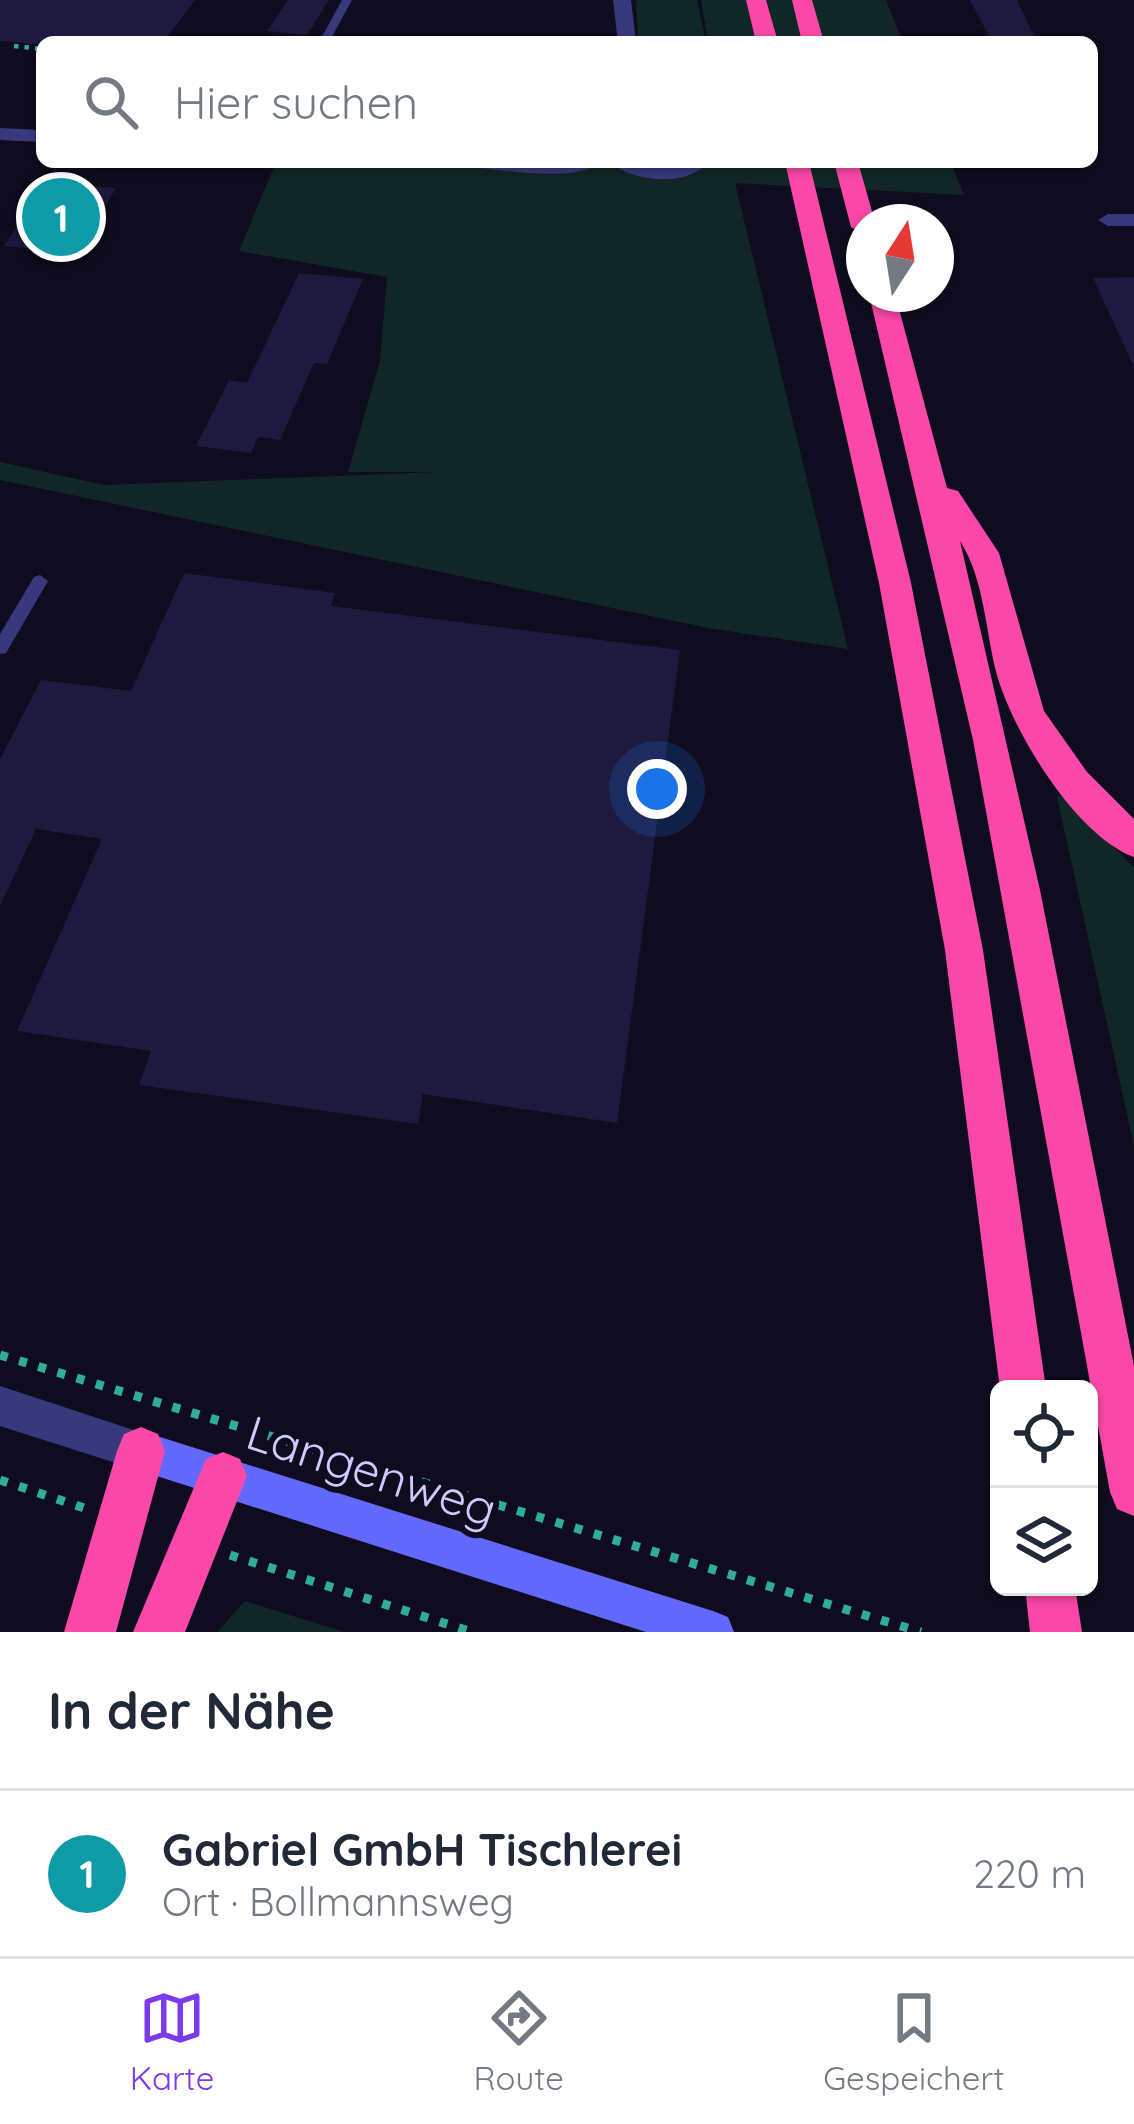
<!DOCTYPE html>
<html lang="de">
<head>
<meta charset="utf-8">
<style>
  body { margin:0; font-family:Quicksand,sans-serif; background:#f6f6f7; color:#1f2937 }
  .controls { position:absolute; right:36px; bottom:36px; display:grid; overflow:hidden; border-radius:18px; box-shadow:0 3px 9px #0004 }
  .controls button { width:108px; height:108px; display:grid; place-items:center; padding:0; border:0; border-bottom:3px solid #e0e1e3; background:#fff; color:#1f2937; font:60px sans-serif }
  .compass { position:absolute; left:846px; top:204px; width:108px; height:108px; border-radius:50%; background:#fff; box-shadow:0 3px 9px #0004; rotate:12deg }
  .you { position:absolute; left:657px; top:789px; width:42px; height:42px; margin:-30px; border:9px solid #fff; border-radius:50%; background:#1a73e8; box-shadow:0 0 0 18px #1a73e833 }
  .badge { display:grid; place-items:center; width:78px; height:78px; border-radius:50%; background:#7c3aed; color:#fff; font-size:39px; font-weight:700 }
  .pin { position:absolute; translate:-50% -50%; border:6px solid #fff; box-shadow:0 3px 12px #0006 }
  .list { margin:0; padding:0; list-style:none }
  h2 { display:flex; justify-content:space-between; align-items:center; height:156px; margin:0; padding:0 48px; font-size:51px }
  h2 small { font-size:39px; font-weight:400; color:#747a83 }
  .list li { display:grid; grid-template-columns:78px 1fr auto; gap:36px; align-items:center; box-sizing:border-box; height:168px; padding:0 48px; border-top:3px solid #e0e1e3 }
  .list b { display:block; font-size:45px; white-space:nowrap }
  .list p { margin:0; font-size:39px; white-space:nowrap; color:#747a83 }
  .list em { font-size:39px; font-style:normal; color:#747a83 }
  .icon { flex:none; width:66px; height:66px; fill:none; stroke:currentColor; stroke-width:2; stroke-linecap:round; stroke-linejoin:round }
  .map { position:relative; flex:none; width:1134px; height:1632px; overflow:hidden }
  .search { position:absolute; background:#fff; box-shadow:0 3px 9px #0004; left:36px; right:36px; top:36px; height:132px; display:flex; align-items:center; gap:30px; box-sizing:border-box; padding:0 42px; border-radius:18px; color:#747a83; font-size:45px }
  .sheet { height:324px; background:#fff }
  nav { display:flex; justify-content:space-around; align-items:center; box-sizing:border-box; height:168px; border-top:3px solid #e0e1e3; background:#fff; font-size:33px; color:#747a83 }
  nav a { display:grid; justify-items:center; gap:6px }
  nav .on { color:#7c3aed }
  .map>svg:first-child { display:block }
</style>
</head>
<body>
<div class="map">
<svg width="1134" height="1632" viewBox="0 0 1134 1632">
  <rect width="100%" height="100%" fill="#0e0c1e"/>
  <g fill="#102725">
    <path d="M636,0H697L706,42H638Z"/>
    <path d="M701,0H886L903,42H708Z"/>
    <path d="M276,162H951L964,195L735,183L848,649L708,628L0,480V462L104,485L437,472H348L380,361L387,277L239,251Z"/>
    <path d="M1063,795L1134,868V1146L1057,797Z"/>
    <path d="M245,1601L344,1632H217Z"/>
  </g>
  <g fill="#1e193e">
    <path d="M0,0H195L163,42L99,40L42,45L0,41Z"/>
    <path d="M288,0H329L307,35L267,31Z"/>
    <path d="M970,0H1017L1037,42H992Z"/>
    <path d="M46,182L116,188L77,253L4,246Z"/>
    <path d="M299,273L363,279L327,364L314,363L280,440L258,437L251,453L196,446L229,380L247,383Z"/>
    <path d="M1134,277V367L1093,278Z"/>
    <path d="M184,573L335,593L331,606L680,650L617,1123L423,1094L418,1124L139,1085L151,1051L17,1031L102,839L36,829L0,906V759L41,680L131,691Z"/>
  </g>
  <g fill="none" stroke-linecap="round" stroke-linejoin="round">
    <path stroke="#30ac9e" stroke-width="4.5" stroke-dasharray="4.5 6" stroke-linecap="butt" d="M14,46L42,49"/>
    <g stroke="#30ac9e" stroke-width="9" stroke-dasharray="8 12" stroke-linecap="butt">
      <path d="M0,1355L921,1632"/>
      <path d="M0,1480L84,1508"/>
      <path d="M230,1555L472,1632"/>
    </g>
    <g fill="#38397c" fill-rule="evenodd">
      <path d="M342,0H352L329,42H319Z"/>
      <path d="M40,575L48,581L6,653L0,654V634L34,577Z"/>
    </g>
    <g fill="#38397c" fill-rule="evenodd">
      <path d="M613,0H631L636,42H618Z"/>
      <path d="M0,128L42,130V142L0,140Z"/>
      <path d="M466,162H603C573,183 511,170 476,168Z"/>
      <path d="M609,162L671,168L709,162C685,188 635,182 609,162Z"/>
      <path d="M1134,214V226H1108L1098,220L1108,214Z"/>
      <path d="M0,1386L155,1437L161,1451L155,1465L141,1471L0,1426Z"/>
    </g>
    <path fill="#6368fc" fill-rule="evenodd" d="M141,1431L713,1611L728,1617L734,1632H646L141,1471L127,1465L121,1451L127,1437Z"/>
    <g fill="#fb48a8" fill-rule="evenodd">
      <path d="M746,0H766L778,42H756Z"/>
      <path d="M792,0H812L824,42H802Z"/>
      <path d="M785,162H809L911,583L983,950L1046,1389H1000L945,950L879,583Z"/>
      <path d="M834,162H858L875,222H864V235L851,227Z"/>
      <path d="M869,294H895L947,488L958,491L999,553L1044,711L1087,772L1134,819V857C1076,836 1013,732 997,675C985,631 985,580 960,541L1040,890L1134,1366V1516L1117,1509L1110,1492L973,740Z"/>
      <path d="M141,1427L158,1434L165,1451L116,1632H64L117,1451L124,1434Z"/>
      <path d="M223,1452L240,1459L247,1476L185,1632H133L206,1459Z"/>
      <path d="M1025,1587H1075L1082,1632H1030Z"/>
    </g>
  </g>
  <g text-anchor="middle" dominant-baseline="central" stroke-width="12" stroke-linejoin="round" paint-order="stroke">
    <g font-size="48" fill="#cdcafe" stroke="#0e0c1e">
      <text transform="translate(372 1470) rotate(18)">Langenweg</text>
    </g>
  </g>
</svg>
<div class="controls">
<button><svg class="icon" aria-label="locate" viewBox="0 0 24 24"><circle cx="12" cy="12" r="6"/><path d="M12 2v4M12 18v4M2 12h4M18 12h4"/></svg></button>
<button><svg class="icon" aria-label="layers" viewBox="0 0 24 24"><path d="M12 4l9 5-9 5-9-5zM3 14l9 5 9-5"/></svg></button>
</div>
<svg class="compass" viewBox="-18 -18 36 36"><path d="M0-13l5 13h-10z" fill="#e53935"/><path d="M0 13l5-13h-10z" fill="#747a83"/></svg>
<div class="you"></div>
<div class="pin badge" style="left:61px;top:217px;background:#0f9aa8">1</div>
<div class="search"><svg class="icon" aria-label="search" viewBox="0 0 24 24"><circle cx="10" cy="10" r="6"/><path d="M15 15l6 6"/></svg>Hier suchen</div>
</div>
<section class="sheet">
<h2>In der Nähe<small></small></h2>
<ul class="list">
<li><span class="badge" style="background:#0f9aa8">1</span><div><b>Gabriel GmbH Tischlerei</b><p>Ort · Bollmannsweg</p></div><em>220 m</em></li>
</ul>
</section>
<nav>
<a class="on"><svg class="icon" aria-label="map" viewBox="0 0 24 24"><path d="M3 6l6-2 6 2 6-2v14l-6 2-6-2-6 2zM9 4v14M15 6v14"/></svg>Karte</a>
<a><svg class="icon" aria-label="directions" viewBox="0 0 24 24"><path d="M12 3l9 9-9 9-9-9zM9 14v-3h6M13 9l2 2-2 2"/></svg>Route</a>
<a><svg class="icon" aria-label="saved" viewBox="0 0 24 24"><path d="M7 4h10v16l-5-4-5 4z"/></svg>Gespeichert</a>
</nav>
</body>
</html>
